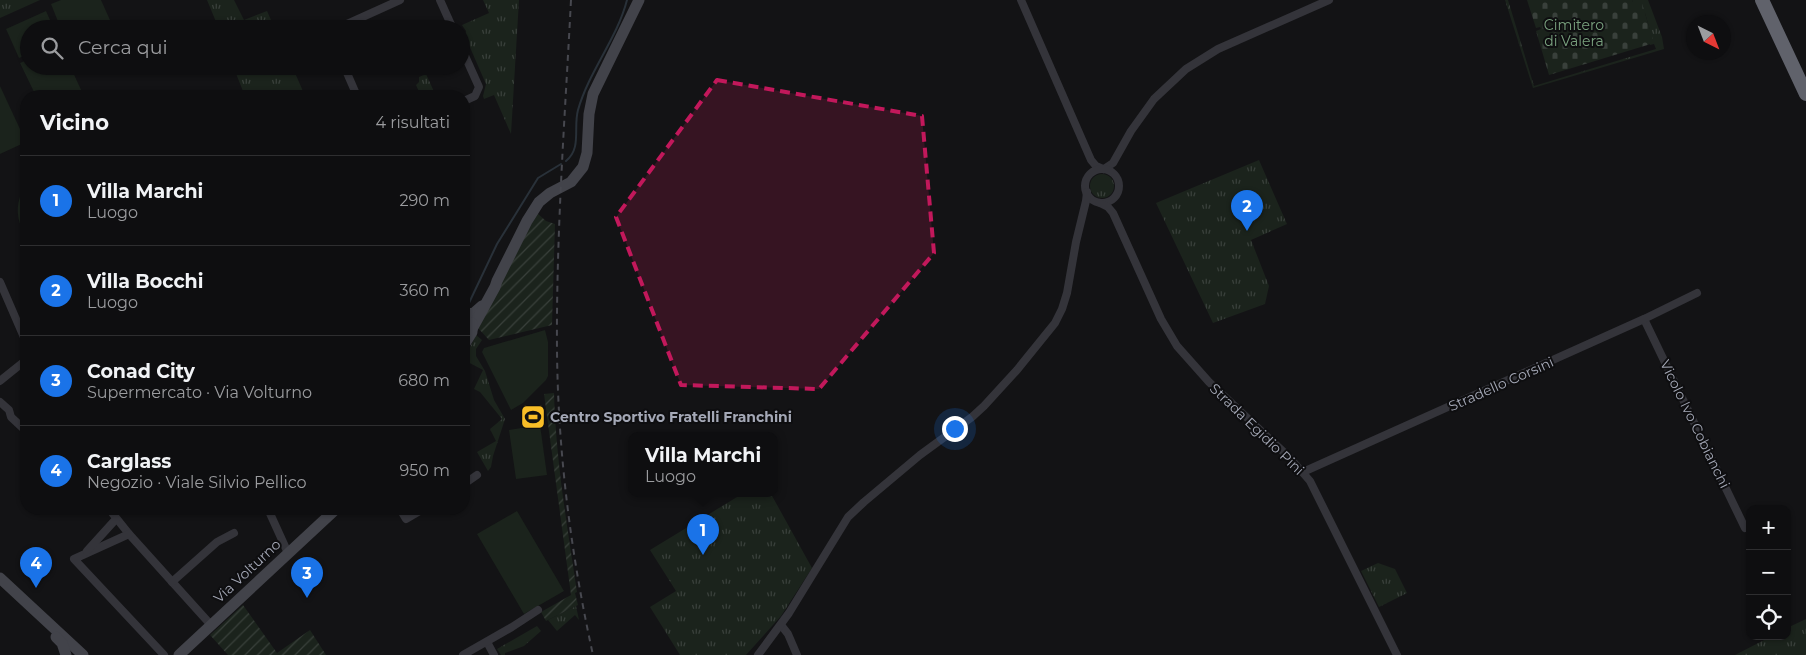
<!DOCTYPE html>
<html lang="it">
<head>
<meta charset="utf-8">
<style>
  body { margin:0; font-family:Montserrat,sans-serif; background:#1c1c1e; color:#f1f3f6 }
  .controls { position:absolute; right:15px; bottom:15px; display:grid; overflow:hidden; border-radius:10px; box-shadow:0 1px 4px #0004 }
  .controls button { width:45px; height:45px; display:grid; place-items:center; padding:0; border:0; border-bottom:1px solid #2e2e30; background:#0e0e10; color:#f1f3f6; font:25px sans-serif }
  .compass { position:absolute; left:1686px; top:15px; width:45px; height:45px; border-radius:50%; background:#0e0e10; box-shadow:0 1px 4px #0004; rotate:138deg }
  .you { position:absolute; left:954px; top:428px; width:18px; height:18px; margin:-12px; border:4px solid #fff; border-radius:50%; background:#1a73e8; box-shadow:0 0 0 8px #1a73e833 }
  .badge { display:grid; place-items:center; width:32px; height:32px; border-radius:50%; background:#1a73e8; color:#fff; font-size:16px; font-weight:700 }
  .pin { position:absolute; translate:-50% -41px; filter:drop-shadow(0 1px 2px #0008) }
  .pin::after { content:''; position:absolute; top:26px; width:18px; height:15px; background:inherit; clip-path:polygon(0 0,100% 0,50% 100%) }
  .popup { position:absolute; left:628px; top:432px; width:150px; height:65px; box-sizing:border-box; display:grid; place-content:center; border-radius:10px; background:#0e0e10; filter:drop-shadow(0 1px 4px #0005); font-size:16px; white-space:nowrap; color:#9b9c9f }
  .popup b { font-size:19px; color:#f1f3f6 }
  .popup::after { content:''; position:absolute; left:50%; top:100%; margin-left:-10px; border:10px solid transparent; border-top-color:#0e0e10 }
  .list { margin:0; padding:0; list-style:none }
  h2 { display:flex; justify-content:space-between; align-items:center; height:65px; margin:0; padding:0 20px; font-size:21px }
  h2 small { font-size:16px; font-weight:400; color:#9b9c9f }
  .list li { display:grid; grid-template-columns:32px 1fr auto; gap:15px; align-items:center; box-sizing:border-box; height:90px; padding:0 20px; border-top:1px solid #2e2e30 }
  .list b { display:block; font-size:19px; white-space:nowrap }
  .list p { margin:0; font-size:16px; white-space:nowrap; color:#9b9c9f }
  .list em { font-size:16px; font-style:normal; color:#9b9c9f }
  .icon { flex:none; width:28px; height:28px; fill:none; stroke:currentColor; stroke-width:2; stroke-linecap:round; stroke-linejoin:round }
  .map { position:relative; flex:none; width:1806px; height:655px; overflow:hidden }
  .search { position:absolute; background:#0e0e10; box-shadow:0 1px 4px #0004; left:20px; top:20px; width:450px; height:55px; display:flex; align-items:center; gap:12px; box-sizing:border-box; padding:0 18px; border-radius:28px; color:#9b9c9f; font-size:19px }
  .panel { position:absolute; background:#0e0e10; box-shadow:0 1px 4px #0004; left:20px; top:90px; width:450px; height:425px; border-radius:20px }
  .map>svg:first-child { display:block }
</style>
</head>
<body>
<div class="map">
<svg width="1806" height="655" viewBox="0 0 1806 655">
  <defs>
    <pattern id="grass-tufts" width="24" height="20" patternUnits="userSpaceOnUse" patternTransform="scale(1.25)"><rect width="24" height="20" fill="#1b231c"/><path d="M3 7l-1-3M5 7V3M7 7l1-3M15 17l-1-3M17 17v-4M19 17l1-3" fill="none" stroke="#39403b"/></pattern>
    <pattern id="cemetery-stones" width="16" height="16" patternUnits="userSpaceOnUse" patternTransform="scale(1.25)"><rect width="16" height="16" fill="#1b231c"/><path d="M2 7V4a2 2 0 0 1 4 0v3zM10 15v-3a2 2 0 0 1 4 0v3z" fill="#39403b"/></pattern>
    <pattern id="garden-furrows" width="10" height="10" patternUnits="userSpaceOnUse" patternTransform="scale(1.25)"><rect width="10" height="10" fill="#1b231c"/><path d="M-1 1l2-2M0 10L10 0M9 11l2-2" fill="none" stroke="#39403b"/></pattern>
  </defs>
  <rect width="100%" height="100%" fill="#131315"/>
  <g fill="url(#grass-tufts)">
    <path d="M0,0H40L0,18Z"/>
    <path d="M207,0H234L244,20L267,11L275,29H219Z"/>
    <path d="M483,0H519L511,134L494,95L484,99L483,96L486,84L465,36L466,31L462,25L489,13Z"/>
    <path d="M1505,0H1508L1534,86L1656,49L1654,44L1650,45V30L1645,13L1636,8L1632,0H1648L1662,37L1664,49L1533,88Z"/>
    <path d="M233,66H292L305,96H245Z"/>
    <path d="M426,74L436,96H421L416,85L419,82V77Z"/>
    <path d="M1259,160L1287,224L1251,240L1269,286L1265,304L1213,323L1156,203Z"/>
    <circle cx="1102" cy="186" r="12"/>
    <path d="M476,335L482,340L476,349V356L485,371L494,400L505,419L493,456L491,467L488,471L477,452L496,441L490,429L502,419L480,392L474,389L483,370L464,360Z"/>
    <path d="M742,494H771L812,568L781,616L746,655H680L650,607L676,591L650,550Z"/>
    <path d="M1378,563L1395,569L1407,593L1379,607L1361,571Z"/>
    <path d="M576,606L579,620L575,615L557,631L548,620Z"/>
    <path d="M1806,619V655H1735L1772,636H1787V628Z"/>
    <path d="M537,626L541,631L524,646L505,653V655H501L497,649Z"/>
  </g>
  <path fill="url(#cemetery-stones)" d="M1527,0H1632L1633,2L1641,0L1654,43L1549,75L1536,31L1541,29L1540,27L1536,28Z"/>
  <g fill="url(#garden-furrows)">
    <path d="M537,213L546,221L555,224L552,325L489,340L478,328Z"/>
    <path d="M554,393C556,461 567,525 577,592L575,593L578,605L546,621L541,612L571,595L544,394Z"/>
    <path d="M243,605L277,653L310,630L326,655H228L210,635Z"/>
  </g>
  <g fill="#1b231c">
    <path d="M61,0H101L114,29H61L51,4Z"/>
    <path d="M46,11L54,29H29V54L19,58L6,29Z"/>
    <path d="M29,59V66H70L83,94L78,96H36L20,63Z"/>
    <path d="M0,86L26,142L0,154Z"/>
    <path d="M26,184V237C15,218 15,202 26,184Z"/>
    <path d="M545,330L548,342V376L546,380L523,403L511,410L482,352L484,348Z"/>
    <path d="M540,425L547,475L516,479L509,430Z"/>
    <path d="M517,511L564,591L524,614L477,534Z"/>
  </g>
  <g fill="none" stroke-linecap="round" stroke-linejoin="round">
    <g stroke="#293139" stroke-width="2">
      <path d="M566,161C582,148 573,128 578,110C589,71 617,39 627,0"/>
      <path d="M468,305L497,244L538,178L561,164"/>
    </g>
    <g stroke="#34343a" stroke-width="8">
      <path d="M440,0L453,29"/>
      <path d="M1021,0L1091,160L1096,166L1103,169"/>
      <path d="M336,29L400,0"/>
      <path d="M461,47L479,87L475,96L464,101"/>
      <path d="M344,66L357,96"/>
      <path d="M1104,169L1113,163L1131,131L1154,99L1186,69L1218,49L1329,0"/>
      <circle cx="1102" cy="186" r="17"/>
      <path d="M1100,203L1108,207L1113,213L1161,319L1177,346L1209,382L1290,458L1310,481L1397,655"/>
      <path d="M0,282L26,342"/>
      <path d="M1644,319L1745,528"/>
      <path d="M0,381L26,360"/>
      <path d="M0,402L9,410L11,417L26,431"/>
      <path d="M1303,472L1644,319L1697,293"/>
      <path d="M464,484L477,475"/>
      <path d="M109,509L129,534L211,625"/>
      <path d="M268,509L288,553"/>
      <path d="M400,509L406,519L423,509"/>
      <path d="M129,534L74,559L164,655"/>
      <path d="M87,551L116,519"/>
      <path d="M172,582L217,542L234,533"/>
      <path d="M781,625L788,634L797,655"/>
      <path d="M487,642L494,655"/>
      <path d="M463,655L512,627L538,610"/>
      <path d="M758,655L789,613L848,517L864,502L920,455L972,417L984,406L1017,370L1055,323L1062,309L1067,293L1076,242L1086,201L1087,192"/>
    </g>
    <g stroke="#42434a" stroke-width="11">
      <path d="M464,315L474,313L482,306"/>
      <path d="M472,329L495,287L497,281L527,221L539,202L550,193L571,182L583,167L587,153L589,114L593,94L639,0"/>
      <path d="M464,345L472,332V323"/>
      <path d="M0,578L83,655"/>
      <path d="M56,637L62,643L66,655"/>
      <path d="M179,655L336,509"/>
    </g>
    <path stroke="#60626b" stroke-width="14" d="M1762,0L1806,94"/>
    <path stroke="#47484f" stroke-width="2" stroke-dasharray="6 5" stroke-linecap="butt" d="M571,0C565,117 556,234 557,351C558,453 571,555 593,655"/>
  </g>
  <path fill="#c2185b" fill-opacity="0.2" stroke="#c2185b" stroke-width="4" stroke-dasharray="10 6" stroke-linejoin="round" d="M717,80L922,116L934,253L819,389L681,385L616,217Z"/>
  <defs>
    <symbol id="stadium-square" viewBox="-11 -11 22 22"><rect x="-9" y="-9" width="18" height="18" rx="4" fill="#f9be27" stroke="#0e0e10"/><path d="M0-5a6.5 5 0 1 0 0 10a6.5 5 0 1 0 0-10ZM-3.5-1.8h7v3.6h-7Z" fill="#111"/></symbol>
  </defs>
  <g fill-rule="evenodd">
    <use href="#stadium-square" x="519" y="403" width="28" height="28"/>
  </g>
  <g text-anchor="middle" dominant-baseline="central" stroke-width="4" stroke-linejoin="round" paint-order="stroke">
    <g font-size="14" fill="#7aa27f" stroke="#0e0e10">
      <text x="1574" y="25">Cimitero<tspan x="1574" dy="16">di Valera</tspan></text>
    </g>
    <g font-size="14" fill="#a4a8b6" stroke="#0e0e10">
      <text transform="translate(1501 384) rotate(-24)">Stradello Corsini</text>
      <text transform="translate(1695 424) rotate(64)">Vicolo Ivo Cobianchi</text>
      <text transform="translate(1257 429) rotate(44)">Strada Egidio Pini</text>
      <text transform="translate(247 571) rotate(-43)">Via Volturno</text>
    </g>
    <g font-size="14" font-weight="bold" fill="#a4a8b6" stroke="#0e0e10" text-anchor="start">
      <text x="550" y="417">Centro Sportivo Fratelli Franchini</text>
    </g>
  </g>
</svg>
<div class="controls">
<button>+</button>
<button>−</button>
<button><svg class="icon" aria-label="locate" viewBox="0 0 24 24"><circle cx="12" cy="12" r="6"/><path d="M12 2v4M12 18v4M2 12h4M18 12h4"/></svg></button>
</div>
<svg class="compass" viewBox="-18 -18 36 36"><path d="M0-13l5 13h-10z" fill="#e53935"/><path d="M0 13l5-13h-10z" fill="#9b9c9f"/></svg>
<div class="you"></div>
<div class="pin badge" style="left:703px;top:555px">1</div>
<div class="popup"><b>Villa Marchi</b>Luogo</div>
<div class="pin badge" style="left:1247px;top:231px">2</div>
<div class="pin badge" style="left:307px;top:598px">3</div>
<div class="pin badge" style="left:36px;top:588px">4</div>
<div class="search"><svg class="icon" aria-label="search" viewBox="0 0 24 24"><circle cx="10" cy="10" r="6"/><path d="M15 15l6 6"/></svg>Cerca qui</div>
<section class="panel">
<h2>Vicino<small>4 risultati</small></h2>
<ul class="list">
<li><span class="badge">1</span><div><b>Villa Marchi</b><p>Luogo</p></div><em>290 m</em></li>
<li><span class="badge">2</span><div><b>Villa Bocchi</b><p>Luogo</p></div><em>360 m</em></li>
<li><span class="badge">3</span><div><b>Conad City</b><p>Supermercato · Via Volturno</p></div><em>680 m</em></li>
<li><span class="badge">4</span><div><b>Carglass</b><p>Negozio · Viale Silvio Pellico</p></div><em>950 m</em></li>
</ul>
</section>
</div>
</body>
</html>
